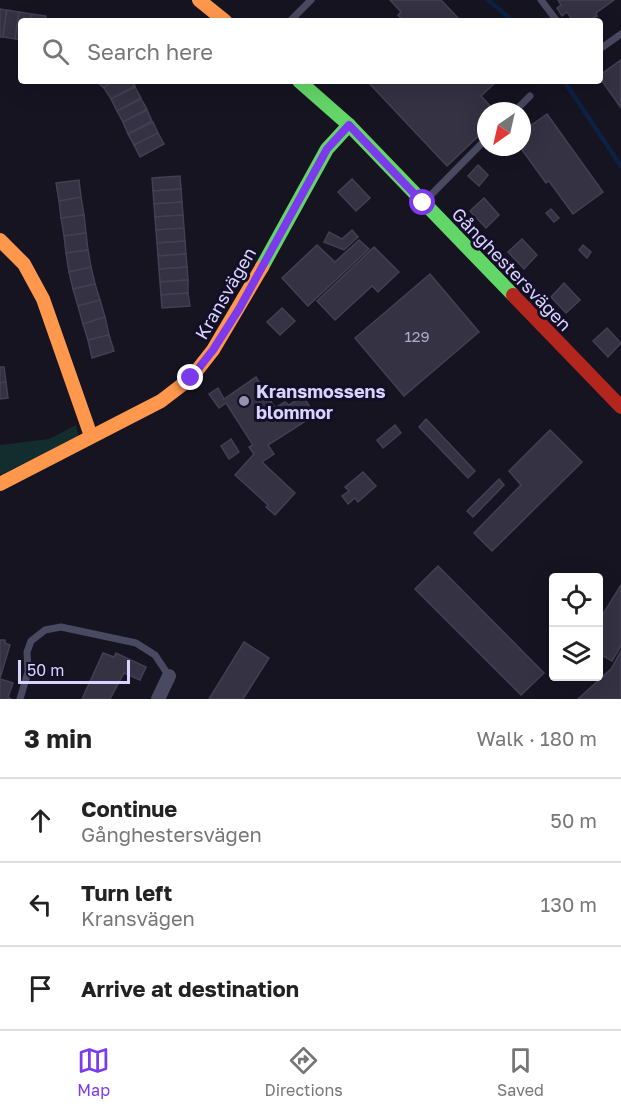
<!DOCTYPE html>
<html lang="en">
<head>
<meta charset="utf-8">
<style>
  body { margin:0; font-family:"Golos Text",sans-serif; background:#f2f2f2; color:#222 }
  .controls { position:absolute; right:18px; bottom:18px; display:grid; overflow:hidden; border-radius:6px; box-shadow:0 6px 24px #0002 }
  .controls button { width:54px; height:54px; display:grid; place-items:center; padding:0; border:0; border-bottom:2px solid #e0e0e0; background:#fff; color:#222; font:30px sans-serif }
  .compass { position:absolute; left:477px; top:102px; width:54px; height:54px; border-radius:50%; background:#fff; box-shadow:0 6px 24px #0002; rotate:214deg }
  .scale { position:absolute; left:18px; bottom:15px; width:112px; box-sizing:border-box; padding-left:6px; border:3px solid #d9d4ff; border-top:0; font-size:16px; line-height:21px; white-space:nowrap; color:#d9d4ff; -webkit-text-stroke:4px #130f26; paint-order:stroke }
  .stop { position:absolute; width:18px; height:18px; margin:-14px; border:4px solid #7c3aed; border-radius:50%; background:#fff }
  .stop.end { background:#7c3aed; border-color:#fff; box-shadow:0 2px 6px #0008 }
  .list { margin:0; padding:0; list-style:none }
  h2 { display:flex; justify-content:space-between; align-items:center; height:78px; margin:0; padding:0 24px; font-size:26px }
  h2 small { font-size:20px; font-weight:400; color:#767676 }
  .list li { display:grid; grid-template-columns:39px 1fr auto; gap:18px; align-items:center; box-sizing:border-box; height:84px; padding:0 24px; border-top:2px solid #e0e0e0 }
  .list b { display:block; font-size:22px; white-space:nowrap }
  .list p { margin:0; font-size:20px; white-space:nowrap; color:#767676 }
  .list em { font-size:20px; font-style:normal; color:#767676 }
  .icon { flex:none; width:33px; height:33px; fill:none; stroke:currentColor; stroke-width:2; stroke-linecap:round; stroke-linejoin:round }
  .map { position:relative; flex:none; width:621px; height:699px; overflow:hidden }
  .search { position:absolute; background:#fff; box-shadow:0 6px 24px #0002; left:18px; right:18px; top:18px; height:66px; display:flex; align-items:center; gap:15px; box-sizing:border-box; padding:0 21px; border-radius:6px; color:#767676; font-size:22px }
  .sheet { height:330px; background:#fff }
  nav { display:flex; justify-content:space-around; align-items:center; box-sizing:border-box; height:84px; border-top:2px solid #e0e0e0; background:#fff; font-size:16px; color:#767676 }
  nav a { display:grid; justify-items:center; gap:3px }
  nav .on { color:#7c3aed }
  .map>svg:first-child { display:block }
</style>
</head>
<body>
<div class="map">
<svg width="621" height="699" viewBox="0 0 621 699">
  <rect width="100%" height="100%" fill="#161421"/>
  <path fill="#132c2d" d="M76,425L79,437L0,475V445L49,439Z"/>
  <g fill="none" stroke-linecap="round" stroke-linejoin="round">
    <g stroke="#0d2144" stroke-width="4.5">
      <path d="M488,0L513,21"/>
      <path d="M564,81L621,166"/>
    </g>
  </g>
  <g fill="#343243" stroke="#433f54" stroke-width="1.5">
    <path d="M390,0H441L461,21H403L398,15L401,12Z"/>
    <path d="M558,0H614L596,13L597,16L585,21H573L567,12L562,16L557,8L561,5Z"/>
    <path d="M0,9L6,10L3,37H0Z"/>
    <path d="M7,10L19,12L15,39L3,37Z"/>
    <path d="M19,12L31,14V21H21V40L15,39Z"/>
    <path d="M32,14L46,16L45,19L50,21H31Z"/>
    <path d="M621,60V108L600,78V75Z"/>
    <path d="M96,81H112L104,88Z"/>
    <path d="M112,81H132L135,86L111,99L104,88Z"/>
    <path d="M367,81H497L481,96L495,111H486V129L447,166Z"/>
    <path d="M135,87L141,98L117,111L111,99Z"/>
    <path d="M141,99L147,109L123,122L117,111Z"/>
    <path d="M147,110L152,121L128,134L123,122Z"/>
    <path d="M547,114L603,192L573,214L549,181L546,183L520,147H522V132Z"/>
    <path d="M153,122L158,133L134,145L128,134Z"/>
    <path d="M158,133L164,144L140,157L134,145Z"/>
    <path d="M478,165L488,175L479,186L468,176Z"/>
    <path d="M180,176L181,189L153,191L152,178Z"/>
    <path d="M352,179L370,198L356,211L338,192Z"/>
    <path d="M79,180L81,197L59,201L56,183Z"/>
    <path d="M181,189L182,202L154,204L153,191Z"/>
    <path d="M81,197L84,215L61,218L59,201Z"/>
    <path d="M484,198L499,215L486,228L470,211Z"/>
    <path d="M182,202L183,215L155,217L154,204Z"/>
    <path d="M551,209L559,218L554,222L546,213Z"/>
    <path d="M84,215L86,233L64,236L61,218Z"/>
    <path d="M183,215L184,228L156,230L155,217Z"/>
    <path d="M184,228L185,241L157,243L156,230Z"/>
    <path d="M352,230L358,237L344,250L324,242L329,232L342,239Z"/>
    <path d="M86,233L88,250L66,253L64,236Z"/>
    <path d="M522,239L537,255L524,269L508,252Z"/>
    <path d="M359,240L369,249L308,306L282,278L317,245L335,262Z"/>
    <path d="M185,241L186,254L158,256L157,243Z"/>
    <path d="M583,245L591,252L587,258L579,250Z"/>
    <path d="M374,247L399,272L378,292L372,286L335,320L317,301Z"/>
    <path d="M88,250L91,267L69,272L66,253Z"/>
    <path d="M186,254L187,267L159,269L158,256Z"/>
    <path d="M91,267L95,284L73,289L69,272Z"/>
    <path d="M187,267L188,280L160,282L159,269Z"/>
    <path d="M430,274L479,332L404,396L355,338Z"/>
    <path d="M188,280V293L161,295L160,282Z"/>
    <path d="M564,283L580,300L566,313L551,297Z"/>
    <path d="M95,284L100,300L78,306L73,289Z"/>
    <path d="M188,293L190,306L162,308L161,295Z"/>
    <path d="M100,300L105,317L83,324L78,306Z"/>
    <path d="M282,308L295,321L280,335L267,322Z"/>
    <path d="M105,317L109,335L88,340L83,324Z"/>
    <path d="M607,328L621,343L608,357L593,341Z"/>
    <path d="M109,335L114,351L92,358L88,340Z"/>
    <path d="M0,367H4L6,382L0,383Z"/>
    <path d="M256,377L275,408L285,402L289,405L303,396L315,415L268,445L274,454L262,462L295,493L275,515L266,507L268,505L235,475L254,454L249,447L253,445L226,403L219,408L209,394L218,388L224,399Z"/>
    <path d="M6,382L8,398L0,399V383Z"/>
    <path d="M426,419L475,471L468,478L419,427Z"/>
    <path d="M395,425L401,433L383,448L377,440Z"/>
    <path d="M550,430L582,462L492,551L474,533L521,485L509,471Z"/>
    <path d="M231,439L239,452L229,459L221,446Z"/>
    <path d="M363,472L376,486L358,502L355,498L348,504L342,496L349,491L345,487Z"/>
    <path d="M499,479L504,485L473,517L467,511Z"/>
    <path d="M438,566L544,673L521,695L415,589Z"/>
    <path d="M621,585V646L612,661L598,653V622Z"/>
    <path d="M0,640H5V643L10,645L0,678Z"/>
    <path d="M244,642L269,658L243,699H209Z"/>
    <path d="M621,651V699H578L611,669Z"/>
    <path d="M103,653L114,657L116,653L146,667L140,680L124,673L110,699H82Z"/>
    <path d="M0,679L13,683L8,697L11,699H0Z"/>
  </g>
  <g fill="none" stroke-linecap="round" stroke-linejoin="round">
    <g stroke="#4a4962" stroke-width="7">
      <path d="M541,0L557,21"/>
      <path d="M290,21L311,0"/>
      <path d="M600,49L621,34"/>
      <path d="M515,111L530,96"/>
      <path d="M425,201L486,139"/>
      <path d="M20,699L28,672L27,652L31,641L45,630L61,627L136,643L155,655L169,676"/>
    </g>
    <path stroke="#4a4962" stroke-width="14" d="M158,699L169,676"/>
    <g stroke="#63d668" stroke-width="14">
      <path d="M299,81L349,125L513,295"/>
      <path d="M262,267L327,149L349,125"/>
    </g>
    <g stroke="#ff974d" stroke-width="14">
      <path d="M199,0L225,21"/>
      <path d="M0,240L24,264L43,299L91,436"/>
      <path d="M0,484L161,401L191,378L213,350L262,267"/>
    </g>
    <path stroke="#b3261e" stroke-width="14" d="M513,295L621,407"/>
  </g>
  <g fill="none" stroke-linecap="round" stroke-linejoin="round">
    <path stroke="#7c3aed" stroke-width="8" d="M191,378L213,350L239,309L327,149L349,125L423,203"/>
  </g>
  <circle fill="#9591b1" stroke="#130f26" stroke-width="2" cx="244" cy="401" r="6"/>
  <g text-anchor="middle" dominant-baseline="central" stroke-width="6" stroke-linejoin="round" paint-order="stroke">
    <g font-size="15" fill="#b0acd0">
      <text x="417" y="336">129</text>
    </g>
    <g font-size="18" fill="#d9d4ff" stroke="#130f26">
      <text transform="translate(512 269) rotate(46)">Gånghestersvägen</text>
      <text transform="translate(225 293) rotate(-60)">Kransvägen</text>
    </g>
    <g font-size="18" font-weight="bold" fill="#d9d4ff" stroke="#130f26" text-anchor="start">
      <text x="256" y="391">Kransmossens<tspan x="256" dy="21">blommor</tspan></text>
    </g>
  </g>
</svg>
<div class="controls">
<button><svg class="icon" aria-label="locate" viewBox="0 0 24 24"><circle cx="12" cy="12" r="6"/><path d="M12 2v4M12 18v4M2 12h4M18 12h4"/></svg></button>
<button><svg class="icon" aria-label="layers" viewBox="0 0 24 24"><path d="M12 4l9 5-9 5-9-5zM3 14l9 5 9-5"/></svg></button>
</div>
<svg class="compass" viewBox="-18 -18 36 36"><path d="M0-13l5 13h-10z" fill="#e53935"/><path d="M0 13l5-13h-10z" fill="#767676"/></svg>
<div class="scale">50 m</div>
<div class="stop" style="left:423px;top:203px"></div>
<div class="stop end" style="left:191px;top:378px"></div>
<div class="search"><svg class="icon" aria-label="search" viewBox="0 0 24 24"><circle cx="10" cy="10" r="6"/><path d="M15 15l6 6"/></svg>Search here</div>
</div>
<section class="sheet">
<h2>3 min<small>Walk · 180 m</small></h2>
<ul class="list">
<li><svg class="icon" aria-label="ahead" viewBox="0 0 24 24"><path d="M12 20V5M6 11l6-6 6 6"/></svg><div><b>Continue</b><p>Gånghestersvägen</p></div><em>50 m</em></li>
<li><svg class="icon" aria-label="left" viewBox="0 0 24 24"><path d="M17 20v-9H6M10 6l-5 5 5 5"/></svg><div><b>Turn left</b><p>Kransvägen</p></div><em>130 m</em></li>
<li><svg class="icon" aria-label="arrive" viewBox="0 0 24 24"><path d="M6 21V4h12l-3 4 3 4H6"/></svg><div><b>Arrive at destination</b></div></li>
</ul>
</section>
<nav>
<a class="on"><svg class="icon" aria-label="map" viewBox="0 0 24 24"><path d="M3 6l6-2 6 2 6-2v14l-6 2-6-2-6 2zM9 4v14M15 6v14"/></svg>Map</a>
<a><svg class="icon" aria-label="directions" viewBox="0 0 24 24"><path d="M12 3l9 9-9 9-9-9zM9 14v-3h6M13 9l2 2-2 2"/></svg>Directions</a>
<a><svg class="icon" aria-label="saved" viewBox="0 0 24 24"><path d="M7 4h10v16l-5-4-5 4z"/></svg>Saved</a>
</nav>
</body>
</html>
